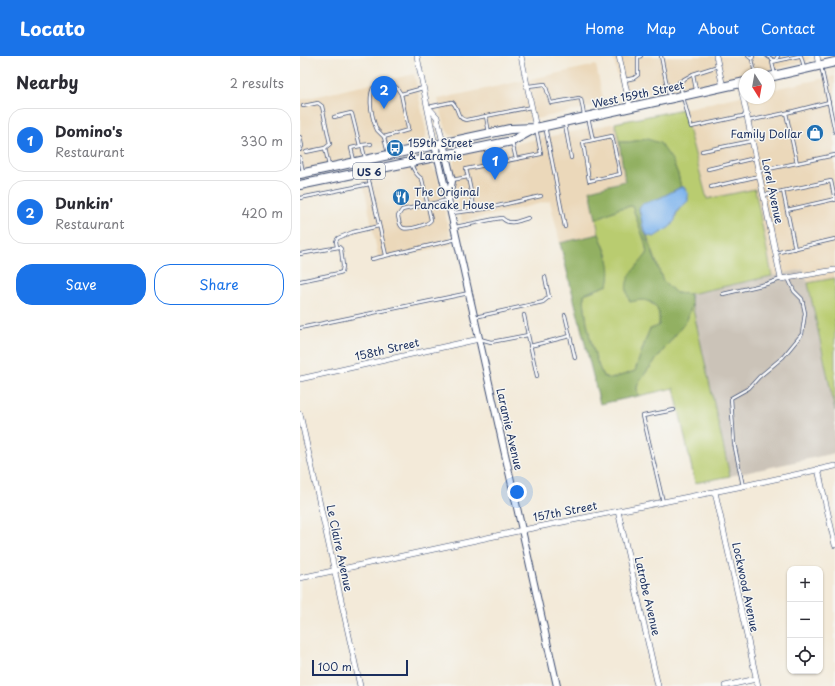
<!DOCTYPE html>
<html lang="en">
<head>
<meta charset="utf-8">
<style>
  body { margin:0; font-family:"Playpen Sans",sans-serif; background:#f7f7f7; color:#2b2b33 }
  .controls { position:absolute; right:12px; bottom:12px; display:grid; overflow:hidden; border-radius:8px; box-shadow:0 1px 3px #0004 }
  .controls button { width:36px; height:36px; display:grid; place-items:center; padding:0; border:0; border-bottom:1px solid #e1e1e2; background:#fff; color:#2b2b33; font:20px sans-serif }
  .compass { position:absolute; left:439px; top:12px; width:36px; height:36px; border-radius:50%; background:#fff; box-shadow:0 1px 3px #0004; rotate:169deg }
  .scale { position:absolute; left:12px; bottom:10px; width:96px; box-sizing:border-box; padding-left:4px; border:2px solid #1b2f5e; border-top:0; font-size:11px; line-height:14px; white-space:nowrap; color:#1b2f5e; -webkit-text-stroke:3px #f6f6f2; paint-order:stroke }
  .you { position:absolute; left:217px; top:436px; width:14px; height:14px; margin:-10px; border:3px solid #fff; border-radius:50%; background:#1a73e8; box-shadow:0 0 0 6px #1a73e833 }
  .badge { display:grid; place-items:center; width:26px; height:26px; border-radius:50%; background:#1a73e8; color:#fff; font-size:13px; font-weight:700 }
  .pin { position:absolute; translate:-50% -33px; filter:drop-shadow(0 1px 2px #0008) }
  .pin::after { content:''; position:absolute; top:21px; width:14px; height:12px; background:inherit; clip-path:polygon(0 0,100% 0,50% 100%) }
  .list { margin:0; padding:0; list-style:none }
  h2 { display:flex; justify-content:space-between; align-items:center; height:52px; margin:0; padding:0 16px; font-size:17px }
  h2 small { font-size:13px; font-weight:400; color:#7c7c81 }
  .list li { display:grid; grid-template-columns:26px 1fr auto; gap:12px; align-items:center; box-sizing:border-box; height:64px; margin:0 8px 8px; padding:0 8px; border:1px solid #e1e1e2; border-radius:16px }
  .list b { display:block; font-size:15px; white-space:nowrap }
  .list p { margin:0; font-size:13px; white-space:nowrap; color:#7c7c81 }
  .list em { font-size:13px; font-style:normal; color:#7c7c81 }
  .actions { display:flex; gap:8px; padding:12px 16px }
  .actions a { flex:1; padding:9px 0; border:1px solid #1a73e8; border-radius:16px; text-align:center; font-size:14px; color:#1a73e8 }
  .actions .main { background:#1a73e8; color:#fff }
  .icon { flex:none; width:22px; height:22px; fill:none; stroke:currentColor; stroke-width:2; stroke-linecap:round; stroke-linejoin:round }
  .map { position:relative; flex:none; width:535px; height:630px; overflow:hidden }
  header { display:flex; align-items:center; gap:24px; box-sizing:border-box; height:56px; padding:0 20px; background:#1a73e8; color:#fff }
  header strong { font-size:19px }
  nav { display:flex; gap:22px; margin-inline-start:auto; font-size:14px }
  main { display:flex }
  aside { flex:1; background:#fff }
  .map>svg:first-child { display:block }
</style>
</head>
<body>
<header>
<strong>Locato</strong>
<nav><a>Home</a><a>Map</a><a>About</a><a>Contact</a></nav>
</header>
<main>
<aside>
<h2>Nearby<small>2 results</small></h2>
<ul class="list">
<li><span class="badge">1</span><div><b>Domino's</b><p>Restaurant</p></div><em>330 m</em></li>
<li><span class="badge">2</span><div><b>Dunkin'</b><p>Restaurant</p></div><em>420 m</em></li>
</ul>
<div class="actions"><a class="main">Save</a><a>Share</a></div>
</aside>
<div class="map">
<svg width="535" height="630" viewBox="0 0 535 630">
  <rect width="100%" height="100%" fill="#f6f6f2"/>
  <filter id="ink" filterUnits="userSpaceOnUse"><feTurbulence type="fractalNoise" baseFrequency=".025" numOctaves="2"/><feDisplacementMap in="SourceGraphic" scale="8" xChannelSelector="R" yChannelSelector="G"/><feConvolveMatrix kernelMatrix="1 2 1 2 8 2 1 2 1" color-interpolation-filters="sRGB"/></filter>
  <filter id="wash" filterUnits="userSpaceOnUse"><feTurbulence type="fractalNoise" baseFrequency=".012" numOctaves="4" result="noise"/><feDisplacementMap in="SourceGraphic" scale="16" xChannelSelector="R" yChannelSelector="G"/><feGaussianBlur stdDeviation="0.9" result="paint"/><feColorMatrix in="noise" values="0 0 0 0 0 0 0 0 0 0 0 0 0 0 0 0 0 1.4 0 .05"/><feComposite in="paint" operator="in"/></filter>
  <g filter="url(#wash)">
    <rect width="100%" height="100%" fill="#f3ead9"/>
    <g fill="#ebd8ba">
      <path d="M313,0H511L506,6L323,44Z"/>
      <path d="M296,9L304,48L158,80L150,79L146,74L138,43Z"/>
      <path d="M114,18L126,75V82L122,87L117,89L0,115V44Z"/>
      <path d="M535,20V222L508,227L503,213L472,220L455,133L407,143L383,53L445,39V42H469V34Z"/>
      <path d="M315,67L325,125L290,134L299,178L260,187L250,145L162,166L153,114L154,104L161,99Z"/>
      <path d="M124,108L133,112L137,118L152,189L79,204L62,121Z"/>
    </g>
    <path fill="#cbc3b8" d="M504,213L508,227L535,355V397L430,420L390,238Z"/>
    <g fill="#b9cc70" stroke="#6a7e67">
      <path d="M383,53L407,143L455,133L472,220L390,238L376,237L363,225L347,179L354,181L375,164C376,155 381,150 388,145L384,131H381L378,118L372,104L347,83L329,86H319L315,67Z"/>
      <path d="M332,150L345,186L347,198L339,209L346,244C358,251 360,255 359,269C357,271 353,272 350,273C348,276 337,309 335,315L311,323L303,320C293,300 284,261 284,238L308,229V200L299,178L296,163L320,152Z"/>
      <path d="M535,222V355L508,227Z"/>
      <path d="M392,248L430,420L395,427L374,332L338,340L337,331L340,324L387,264Z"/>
    </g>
    <path fill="#92b062" stroke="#567060" d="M347,83L360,87L372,104L378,118L381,131L360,142L342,148L339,152L343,171L363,225L376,237L390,238L392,248L387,264L340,324L337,331L338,340L300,348L260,187L299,178C306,196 313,210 308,229L284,238C284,261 293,300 303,320L311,323L335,315C337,309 348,276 350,273C353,272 357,271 359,269C360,259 359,248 347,245C343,243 335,245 330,246C320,223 333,216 347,198L345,186L332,150L320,152L296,163L290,134L325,125L319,86H329Z"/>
    <path fill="#7eb4ed" stroke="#4c72a6" d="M381,131H384L388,138V145L379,153L376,158L375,164L370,171L354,181L347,179L343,171L339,152L342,148L360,142Z"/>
  </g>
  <g filter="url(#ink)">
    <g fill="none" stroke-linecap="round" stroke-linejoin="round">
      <defs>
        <g id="service">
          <path d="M361,0L369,40"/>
          <path d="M448,0L452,3"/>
          <path d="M453,0L452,3L455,18"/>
          <path d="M467,0L475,5L478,0"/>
          <path d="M501,0L504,11"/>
          <path d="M521,10L535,76"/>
          <path d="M393,18L379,26L391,71L447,59"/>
          <path d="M475,19L472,6L499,0"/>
          <path d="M325,24L334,22L338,19V1L341,0"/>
          <path d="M228,30L245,28L251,47L279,42L281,43L284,59"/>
          <path d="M396,34L393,18L418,10"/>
          <path d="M3,50L18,47L22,50L30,88L25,92L29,110"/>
          <path d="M128,51L152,46C159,51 156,63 166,64L231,51"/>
          <path d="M186,60L189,77"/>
          <path d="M34,61L51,57L52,58L60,90L51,92L54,104"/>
          <path d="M288,61L293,84L312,80L320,118L289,125L283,86L293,84"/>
          <path d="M448,65L486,57"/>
          <path d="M265,68L271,102"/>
          <path d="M245,70L265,171"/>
          <path d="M0,81L2,90L0,94"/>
          <path d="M84,81C82,79 79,76 77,74C72,63 68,43 73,32L92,28L97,32L101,38"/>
          <path d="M212,86L216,103"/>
          <path d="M62,89L71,88"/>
          <path d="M60,90L62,89L65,102"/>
          <path d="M402,95L452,85"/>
          <path d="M6,96L25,92"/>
          <path d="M88,98L84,81L108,74V72L101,38L123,32"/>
          <path d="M0,101L3,116"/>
          <path d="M111,107C113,114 116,119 122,123L131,164C128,169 109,174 103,172C99,170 99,164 98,160L102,154L148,144"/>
          <path d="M497,107L535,99"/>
          <path d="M408,113L455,102"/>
          <path d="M459,115L497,107L486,57L529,46"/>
          <path d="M67,116L86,199"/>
          <path d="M168,121L175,155"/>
          <path d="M152,124L168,121L166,113L241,98L236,72"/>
          <path d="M411,131L459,120"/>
          <path d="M483,135L495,193"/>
          <path d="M464,139L531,125L535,144"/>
          <path d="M0,142L70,128"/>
          <path d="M487,154L535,143"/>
          <path d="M152,157L184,153L241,140"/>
          <path d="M155,171L195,163L202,162C210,170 218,165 228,162"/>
          <path d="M37,191L36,185L38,182L53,176L79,170"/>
          <path d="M475,197L535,183"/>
          <path d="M0,198L39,191L41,193L43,210L42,216L39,217L0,225"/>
          <path d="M72,203L157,183"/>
          <path d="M423,238L466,228L481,223"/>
          <path d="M224,259L228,279"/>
          <path d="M265,259L270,280"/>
          <path d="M175,261L243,246L249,241L245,221"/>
          <path d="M0,272L169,237"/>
          <path d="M180,283L191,286L228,279L237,320"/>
          <path d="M230,290L270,280L275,302"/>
          <path d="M443,430L434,387L431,342L449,332L459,321L483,301L502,278L505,257L502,243L494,235L488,222"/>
          <path d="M363,446L343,360L374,354"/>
        </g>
        <g id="minor">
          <path d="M117,0L135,89"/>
          <path d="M221,0L236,72"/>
          <path d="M319,0L330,51"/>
          <path d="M416,0L423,31"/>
          <path d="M517,0L519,10"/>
          <path d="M440,27L481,223L535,214"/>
          <path d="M128,51L137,61L143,87"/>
          <path d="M0,323L179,283"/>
          <path d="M0,358L60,630"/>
          <path d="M518,413L535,489"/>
          <path d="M415,436L458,630"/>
          <path d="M318,455L358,630"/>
          <path d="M0,522L223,474L443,430L535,410"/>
          <path d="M425,630L456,623"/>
        </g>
        <g id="tertiary">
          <path d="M143,87L152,125L149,142"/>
          <path d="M135,89L148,144L257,630"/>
        </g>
        <g id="primary">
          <path d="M469,21L535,6"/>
          <path d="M0,118L210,73L236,72L445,26"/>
          <path d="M0,129L212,85L234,73"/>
        </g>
      </defs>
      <use href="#service" stroke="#3b4b70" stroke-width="4"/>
      <use href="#minor" stroke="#3b4b70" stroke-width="6"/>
      <use href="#tertiary" stroke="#3b4b70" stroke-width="8"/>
      <use href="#primary" stroke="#3b4b70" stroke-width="10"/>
      <use href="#service" stroke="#fff" stroke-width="2.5"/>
      <use href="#minor" stroke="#fff" stroke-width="5"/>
      <use href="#tertiary" stroke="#fff" stroke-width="6"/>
      <use href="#primary" stroke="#fff" stroke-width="8"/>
    </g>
  </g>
  <defs>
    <symbol id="shop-disc" viewBox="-11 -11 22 22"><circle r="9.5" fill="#1f6fb2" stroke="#f6f6f2"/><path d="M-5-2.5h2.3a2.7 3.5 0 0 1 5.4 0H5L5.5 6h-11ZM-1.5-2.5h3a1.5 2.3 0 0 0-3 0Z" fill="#fff"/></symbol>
    <symbol id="bus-disc" viewBox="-11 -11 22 22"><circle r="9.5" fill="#1f6fb2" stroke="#f6f6f2"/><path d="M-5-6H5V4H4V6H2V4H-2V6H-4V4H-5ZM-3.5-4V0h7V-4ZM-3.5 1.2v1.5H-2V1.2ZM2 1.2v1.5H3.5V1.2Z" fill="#fff"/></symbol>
    <symbol id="restaurant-disc" viewBox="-11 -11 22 22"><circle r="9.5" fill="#1f6fb2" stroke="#f6f6f2"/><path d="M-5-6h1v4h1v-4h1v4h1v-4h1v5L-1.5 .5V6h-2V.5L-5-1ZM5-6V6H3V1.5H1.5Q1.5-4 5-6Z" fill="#fff"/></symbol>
  </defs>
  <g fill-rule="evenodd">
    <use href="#shop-disc" x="505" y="67" width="20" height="20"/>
    <use href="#bus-disc" x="85" y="82" width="20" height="20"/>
    <use href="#restaurant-disc" x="91" y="131" width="20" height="20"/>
  </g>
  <g text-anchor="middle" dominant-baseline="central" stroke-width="3" stroke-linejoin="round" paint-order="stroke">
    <rect fill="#f6f6f2" stroke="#5d6b8a" stroke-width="1" x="53" y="107" width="32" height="16" rx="3"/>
    <g font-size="10" font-weight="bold" fill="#1b2f5e">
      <text x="69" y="115">US 6</text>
    </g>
    <g font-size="11" fill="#1b2f5e" stroke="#f6f6f2">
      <text transform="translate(338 38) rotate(-12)">West 159th Street</text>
      <text transform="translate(473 135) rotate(78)">Lorel Avenue</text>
      <text transform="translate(87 293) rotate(-13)">158th Street</text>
      <text transform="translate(210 373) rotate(77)">Laramie Avenue</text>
      <text transform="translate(265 455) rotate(-11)">157th Street</text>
      <text transform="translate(40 492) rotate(78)">Le Claire Avenue</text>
      <text transform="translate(446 531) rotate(78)">Lockwood Avenue</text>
      <text transform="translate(348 540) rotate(77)">Latrobe Avenue</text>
    </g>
    <g font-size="11" fill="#1b2f5e" stroke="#f6f6f2" text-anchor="start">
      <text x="502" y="77" text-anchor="end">Family Dollar</text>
      <text x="108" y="86">159th Street<tspan x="108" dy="13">&amp; Laramie</tspan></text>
      <text x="114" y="135">The Original<tspan x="114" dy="13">Pancake House</tspan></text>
    </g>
  </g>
</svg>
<div class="controls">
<button>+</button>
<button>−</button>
<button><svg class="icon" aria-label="locate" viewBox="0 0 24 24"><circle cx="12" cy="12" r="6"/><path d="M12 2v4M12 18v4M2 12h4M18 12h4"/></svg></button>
</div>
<svg class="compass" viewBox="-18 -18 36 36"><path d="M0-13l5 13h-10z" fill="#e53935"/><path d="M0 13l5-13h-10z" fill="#7c7c81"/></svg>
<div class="scale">100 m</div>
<div class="you"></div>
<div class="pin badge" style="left:195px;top:124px">1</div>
<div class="pin badge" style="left:84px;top:53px">2</div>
</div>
</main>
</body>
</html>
